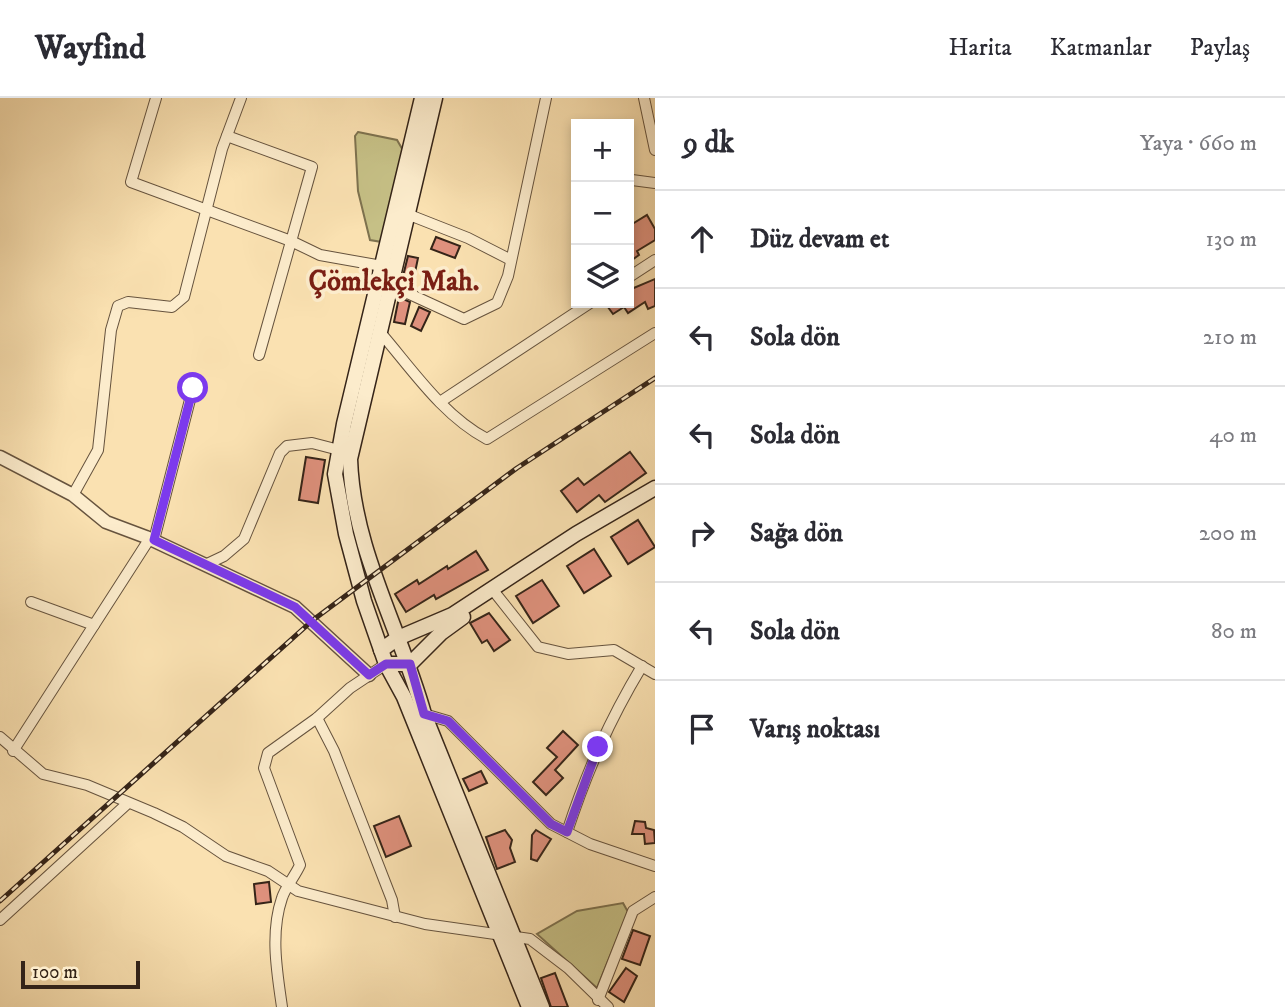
<!DOCTYPE html>
<html lang="tr">
<head>
<meta charset="utf-8">
<style>
  body { margin:0; font-family:"IM FELL DW Pica",serif; background:#f7f7f7; color:#2b2b33 }
  .controls { position:absolute; right:21px; top:21px; display:grid; overflow:hidden; border-radius:0px; box-shadow:0 4px 10px #0003 }
  .controls button { width:63px; height:63px; display:grid; place-items:center; padding:0; border:0; border-bottom:2px solid #e1e1e2; background:#fff; color:#2b2b33; font:35px sans-serif }
  .scale { position:absolute; left:21px; bottom:18px; width:119px; box-sizing:border-box; padding-left:7px; border:4px solid #352418; border-top:0; font-size:19px; line-height:24px; white-space:nowrap; color:#352418; -webkit-text-stroke:5px #fceccc; paint-order:stroke }
  .stop { position:absolute; width:21px; height:21px; margin:-16px; border:5px solid #7c3aed; border-radius:50%; background:#fff }
  .stop.end { background:#7c3aed; border-color:#fff; box-shadow:0 2px 7px #0008 }
  .list { margin:0; padding:0; list-style:none }
  h2 { display:flex; justify-content:space-between; align-items:center; height:91px; margin:0; padding:0 28px; font-size:30px }
  h2 small { font-size:23px; font-weight:400; color:#7c7c81 }
  .list li { display:grid; grid-template-columns:46px 1fr auto; gap:21px; align-items:center; box-sizing:border-box; height:98px; padding:0 28px; border-top:2px solid #e1e1e2 }
  .list b { display:block; font-size:26px; white-space:nowrap }
  .list em { font-size:23px; font-style:normal; color:#7c7c81 }
  .icon { flex:none; width:38px; height:38px; fill:none; stroke:currentColor; stroke-width:2; stroke-linecap:round; stroke-linejoin:round }
  .map { position:relative; flex:none; width:655px; height:909px; overflow:hidden }
  header { display:flex; align-items:center; gap:42px; box-sizing:border-box; height:98px; padding:0 35px; background:#fff; border-bottom:2px solid #e1e1e2 }
  header strong { font-size:33px }
  nav { display:flex; gap:38px; margin-inline-start:auto; font-size:24px }
  main { display:flex }
  aside { flex:1; background:#fff }
  .map>svg:first-child { display:block }
</style>
</head>
<body>
<header>
<strong>Wayfind</strong>
<nav><a>Harita</a><a>Katmanlar</a><a>Paylaş</a></nav>
</header>
<main>
<div class="map">
<svg width="655" height="909" viewBox="0 0 655 909">
  <rect width="100%" height="100%" fill="#fae1b1"/>
  <filter id="stains"><feTurbulence type="fractalNoise" baseFrequency=".00286" numOctaves="4"/><feColorMatrix values="0 0 0 0 .2 0 0 0 0 .09 0 0 0 0 .02 0 0 0 .5 -.17"/></filter>
  <radialGradient id="worn" r=".72"><stop offset=".6" stop-color="#630" stop-opacity="0"/><stop offset="1" stop-color="#630" stop-opacity=".3"/></radialGradient>
  <g fill="#c6c086" stroke="#7e724f" stroke-width="2">
    <path d="M358,34L397,42L404,54L382,144L370,142L358,93L355,38Z"/>
    <path d="M623,805L628,814L597,890L537,836L577,813Z"/>
  </g>
  <g fill="#df917d" stroke="#352418" stroke-width="2">
    <path d="M647,117L655,131V142L637,153L639,157L629,164V128Z"/>
    <path d="M436,139L460,148L455,160L431,151Z"/>
    <path d="M408,158L418,160L413,184L402,182Z"/>
    <path d="M655,181V208L648,211L645,204L628,215L624,209L613,216L605,205H629V192Z"/>
    <path d="M399,199L410,204L405,226L394,224Z"/>
    <path d="M419,209L430,214L421,233L411,228Z"/>
    <path d="M630,354L646,375L605,404L599,397L577,414L561,393L578,380L584,387Z"/>
    <path d="M306,359L325,362L318,405L299,402Z"/>
    <path d="M638,422L655,449L628,466L611,439Z"/>
    <path d="M594,451L611,478L584,495L567,468Z"/>
    <path d="M476,453L488,472L436,501L434,497L406,514L395,496L417,482L419,486L447,468L448,471Z"/>
    <path d="M542,482L559,508L533,525L516,498Z"/>
    <path d="M489,515L510,542L494,553L487,542L482,545L470,525Z"/>
    <path d="M563,633L578,647L555,672L563,680L546,697L533,684L557,659L547,650Z"/>
    <path d="M481,673L487,685L469,693L463,681Z"/>
    <path d="M399,718L411,748L386,759L374,728Z"/>
    <path d="M635,723L645,724L646,730L654,732L655,745L645,746L644,736H632Z"/>
    <path d="M505,732L512,742L510,750L515,764L497,771L486,739Z"/>
    <path d="M536,732L551,741L537,763L531,761L532,737Z"/>
    <path d="M269,784L271,804L256,806L254,786Z"/>
    <path d="M633,832L650,838L640,867L622,861Z"/>
    <path d="M626,870L637,878L624,904L609,894Z"/>
    <path d="M555,875L568,909H551L541,880Z"/>
  </g>
  <g fill="none" stroke-linecap="round" stroke-linejoin="round">
    <defs>
      <g id="minor">
        <path d="M156,0L131,84L291,143L320,157L382,168"/>
        <path d="M644,0L655,52"/>
        <path d="M227,38L312,69L259,257"/>
        <path d="M632,82L655,85"/>
        <path d="M407,116L468,140L511,162"/>
        <path d="M629,179L655,162"/>
        <path d="M390,187L464,221L497,205L508,178L546,0"/>
        <path d="M379,233C412,271 442,317 487,341L655,235"/>
        <path d="M440,304L590,205"/>
        <path d="M73,397L98,352L111,232L118,208L128,204L172,209L184,199L222,51L241,0"/>
        <path d="M154,442L193,290"/>
        <path d="M205,467L224,458L244,441L280,355L287,348L312,345L339,352"/>
        <path d="M496,496L538,549L568,556L614,552L655,576"/>
        <path d="M31,504L94,527"/>
        <path d="M424,616L448,623L551,726L590,746L655,768"/>
        <path d="M317,620L334,653L392,802L395,819"/>
        <path d="M0,639L43,676L87,687L154,715L183,729L226,758L268,773L298,793L425,826L530,841L568,870L608,909"/>
        <path d="M13,653L150,440"/>
        <path d="M567,734C587,673 609,623 642,568"/>
        <path d="M0,822L128,705"/>
        <path d="M598,902L633,813L655,799"/>
        <path d="M282,909C277,874 270,835 282,800C285,790 295,778 300,767L264,670L268,655L317,620L350,590L386,566"/>
      </g>
      <path id="tertiary" d="M0,359L73,397L106,424L146,439L295,509L369,577"/>
      <g id="secondary">
        <path d="M422,0L344,326L335,376L346,436L364,503L386,566L404,599L529,909"/>
        <path d="M435,0L350,361C353,452 400,530 424,616L542,909"/>
        <path d="M381,552L398,540L452,517L576,436L655,390"/>
        <path d="M386,566H410L441,535L463,519"/>
      </g>
    </defs>
    <use href="#minor" stroke="#66533e" stroke-width="12"/>
    <use href="#tertiary" stroke="#66533e" stroke-width="15"/>
    <use href="#secondary" stroke="#352418" stroke-width="17"/>
    <use href="#minor" stroke="#fceccc" stroke-width="10"/>
    <use href="#tertiary" stroke="#fceccc" stroke-width="12"/>
    <use href="#secondary" stroke="#fceccc" stroke-width="14"/>
    <defs>
      <path id="rail" d="M0,803L313,522L517,370L655,280"/>
    </defs>
    <use href="#rail" stroke="#352418" stroke-width="5"/>
    <use href="#rail" stroke="#fceccc" stroke-width="2.5" stroke-dasharray="8" stroke-linecap="butt"/>
  </g>
  <g fill="none" stroke-linecap="round" stroke-linejoin="round">
    <path stroke="#7c3aed" stroke-width="9" d="M193,290L154,442L295,509L369,577L386,566H410L424,616L448,623L551,726L567,734L598,649"/>
  </g>
  <g text-anchor="middle" dominant-baseline="central" stroke-width="7" stroke-linejoin="round" paint-order="stroke">
    <g font-size="28" font-weight="bold" fill="#7a1f14" stroke="#fceccc">
      <text x="394" y="183">Çömlekçi Mah.</text>
    </g>
  </g>
  <rect width="100%" height="100%" filter="url(#stains)"/>
  <rect width="100%" height="100%" fill="url(#worn)"/>
</svg>
<div class="controls">
<button>+</button>
<button>−</button>
<button><svg class="icon" aria-label="layers" viewBox="0 0 24 24"><path d="M12 4l9 5-9 5-9-5zM3 14l9 5 9-5"/></svg></button>
</div>
<div class="scale">100 m</div>
<div class="stop" style="left:193px;top:290px"></div>
<div class="stop end" style="left:598px;top:649px"></div>
</div>
<aside>
<h2>9 dk<small>Yaya · 660 m</small></h2>
<ul class="list">
<li><svg class="icon" aria-label="ahead" viewBox="0 0 24 24"><path d="M12 20V5M6 11l6-6 6 6"/></svg><div><b>Düz devam et</b></div><em>130 m</em></li>
<li><svg class="icon" aria-label="left" viewBox="0 0 24 24"><path d="M17 20v-9H6M10 6l-5 5 5 5"/></svg><div><b>Sola dön</b></div><em>210 m</em></li>
<li><svg class="icon" aria-label="left" viewBox="0 0 24 24"><path d="M17 20v-9H6M10 6l-5 5 5 5"/></svg><div><b>Sola dön</b></div><em>40 m</em></li>
<li><svg class="icon" aria-label="right" viewBox="0 0 24 24"><path d="M7 20v-9h11M14 6l5 5-5 5"/></svg><div><b>Sağa dön</b></div><em>200 m</em></li>
<li><svg class="icon" aria-label="left" viewBox="0 0 24 24"><path d="M17 20v-9H6M10 6l-5 5 5 5"/></svg><div><b>Sola dön</b></div><em>80 m</em></li>
<li><svg class="icon" aria-label="arrive" viewBox="0 0 24 24"><path d="M6 21V4h12l-3 4 3 4H6"/></svg><div><b>Varış noktası</b></div></li>
</ul>
</aside>
</main>
</body>
</html>
